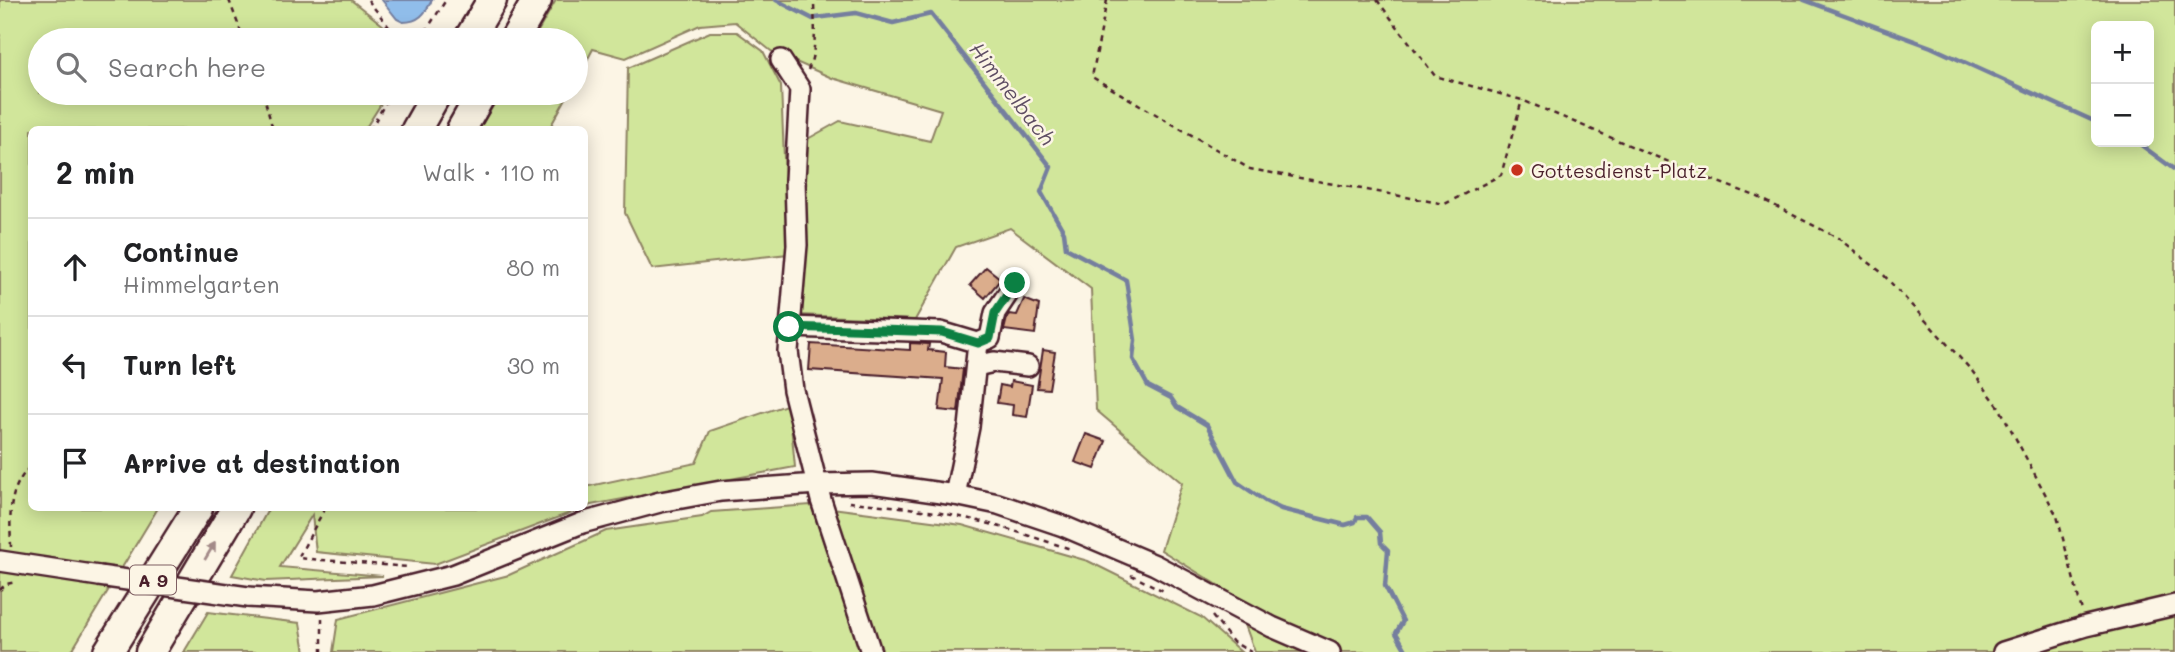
<!DOCTYPE html>
<html lang="en">
<head>
<meta charset="utf-8">
<style>
  body { margin:0; font-family:Mali,sans-serif; background:#f6f6f6; color:#202124 }
  .controls { position:absolute; right:21px; top:21px; display:grid; overflow:hidden; border-radius:10px; box-shadow:0 4px 18px #0003 }
  .controls button { width:63px; height:63px; display:grid; place-items:center; padding:0; border:0; border-bottom:2px solid #e0e0e0; background:#fff; color:#202124; font:35px sans-serif }
  .stop { position:absolute; width:21px; height:21px; margin:-16px; border:5px solid #0b8043; border-radius:50%; background:#fff }
  .stop.end { background:#0b8043; border-color:#fff; box-shadow:0 2px 7px #0008 }
  .list { margin:0; padding:0; list-style:none }
  h2 { display:flex; justify-content:space-between; align-items:center; height:91px; margin:0; padding:0 28px; font-size:30px }
  h2 small { font-size:23px; font-weight:400; color:#757577 }
  .list li { display:grid; grid-template-columns:46px 1fr auto; gap:21px; align-items:center; box-sizing:border-box; height:98px; padding:0 28px; border-top:2px solid #e0e0e0 }
  .list b { display:block; font-size:26px; white-space:nowrap }
  .list p { margin:0; font-size:23px; white-space:nowrap; color:#757577 }
  .list em { font-size:23px; font-style:normal; color:#757577 }
  .icon { flex:none; width:38px; height:38px; fill:none; stroke:currentColor; stroke-width:2; stroke-linecap:round; stroke-linejoin:round }
  .map { position:relative; flex:none; width:2175px; height:652px; overflow:hidden }
  .search { position:absolute; background:#fff; box-shadow:0 4px 18px #0003; left:28px; top:28px; width:560px; height:77px; display:flex; align-items:center; gap:18px; box-sizing:border-box; padding:0 24px; border-radius:38px; color:#757577; font-size:26px }
  .panel { position:absolute; background:#fff; box-shadow:0 4px 18px #0003; left:28px; top:126px; width:560px; height:385px; border-radius:10px }
  .map>svg:first-child { display:block }
</style>
</head>
<body>
<div class="map">
<svg width="2175" height="652" viewBox="0 0 2175 652">
  <rect width="100%" height="100%" fill="#fcf5e5"/>
  <filter id="ink" filterUnits="userSpaceOnUse"><feTurbulence type="fractalNoise" baseFrequency=".0143" numOctaves="2"/><feDisplacementMap in="SourceGraphic" scale="14" xChannelSelector="R" yChannelSelector="G"/><feConvolveMatrix kernelMatrix="1 2 1 2 8 2 1 2 1" color-interpolation-filters="sRGB"/></filter>
  <g filter="url(#ink)">
    <g fill="#d1e69b" stroke="#8e8263" stroke-width="2" fill-rule="evenodd">
      <path d="M0,0H351L389,30L399,40H40V93H388L365,129L32,130V508H158L71,652H0Z"/>
      <path d="M556,0H2175V652H1255L1234,595L1161,550L1182,483L1096,410L1091,289L1010,228L956,247L915,320L798,315L804,141L840,121L930,141L941,110L832,78L771,51L735,22L700,25L626,58L593,49L576,81V40H533ZM2096,26H2149V142H2096Z"/>
      <path d="M710,32H737L763,51L781,86L788,254L652,269L625,213L628,68Z"/>
      <path d="M501,93H569L549,129H479Z"/>
      <path d="M789,404L795,467L591,505L435,564L316,552L312,515L280,567L383,576L266,581L232,575L269,508H584L585,487L696,463L710,431Z"/>
      <path d="M811,505L861,652H333L338,619L509,575L606,531L702,517L711,512Z"/>
      <path d="M832,508L962,525L1088,561L1201,617L1241,652H877Z"/>
      <path d="M208,612L300,623L305,652H184Z"/>
    </g>
    <path fill="#90bdea" stroke="#747e9e" stroke-width="2" d="M382,0H432C425,14 419,22 403,22L397,19Z"/>
    <g fill="none" stroke-linecap="round" stroke-linejoin="round">
      <g stroke="#747e9e" stroke-width="4.5">
        <path d="M776,0L813,19"/>
        <path d="M1804,0L1931,47L2096,122"/>
        <path d="M816,18L856,13L893,23L931,14L1051,167L1041,192L1064,232L1066,248L1126,280L1135,340L1133,359L1148,386L1171,398L1177,407L1207,425L1237,482L1265,501L1281,509L1345,525L1355,522L1357,517H1367L1380,532L1381,543L1388,550L1385,586L1403,621L1396,633L1407,652"/>
        <path d="M2137,142L2175,170"/>
      </g>
    </g>
    <g fill="#dbad8c" stroke="#4a1f2b" stroke-width="2">
      <path d="M986,267L1001,279L985,298L970,285Z"/>
      <path d="M1024,299L1039,305L1035,334L1004,330L1007,318L1009,314L1017,315Z"/>
      <path d="M910,343L929,344L928,350L946,352L945,367L963,369L958,412L939,410L943,379L809,370L811,344L910,350Z"/>
      <path d="M1043,350L1055,352L1049,389L1037,388Z"/>
      <path d="M1011,381L1032,385L1027,417L1012,415L1013,405L997,403L1000,385L1010,387Z"/>
      <path d="M1086,434L1106,441L1095,469L1075,462Z"/>
    </g>
    <g fill="none" stroke-linecap="round" stroke-linejoin="round">
      <defs>
        <g id="minor">
          <path d="M781,60L800,89L795,180L797,245L788,351L793,390L821,500L871,652"/>
          <path d="M789,327L941,332L978,343"/>
          <path d="M978,343L990,338L995,313L1015,283"/>
          <path d="M976,366L994,362L1028,366"/>
          <path d="M955,495L969,427L978,343"/>
          <path d="M0,561L99,576"/>
          <path d="M248,597L318,601L373,595L453,575L582,523L660,502L721,491L817,484L872,483L955,495L998,504L1063,526L1155,565L1272,627L1330,652"/>
          <path d="M2003,652L2086,626L2175,605"/>
        </g>
        <g id="highway">
          <path d="M468,40L492,0"/>
          <path d="M514,40L537,0"/>
          <path d="M416,130L437,93"/>
          <path d="M461,130L482,93"/>
          <path d="M108,652L198,508"/>
          <path d="M150,652L236,508"/>
        </g>
      </defs>
      <use href="#minor" stroke="#4a1f2b" stroke-width="24"/>
      <use href="#highway" stroke="#4a1f2b" stroke-width="33"/>
      <g stroke="#4a1f2b" stroke-width="2.5" stroke-dasharray="5 5" stroke-linecap="butt">
        <path d="M229,0L244,40"/>
        <path d="M368,0L399,40"/>
        <path d="M1107,0L1092,77L1250,169L1445,204L1501,175L1522,100"/>
        <path d="M1377,0L1435,76L1522,100L1702,176L1758,197L1838,238L1881,272L1972,371L1999,407L2057,516L2082,611"/>
        <path d="M420,40L446,0"/>
        <path d="M808,70C818,47 814,24 814,0"/>
        <path d="M263,93L273,130"/>
        <path d="M370,130L391,93"/>
        <path d="M849,502C886,505 924,509 961,517C999,525 1035,538 1071,549"/>
        <path d="M325,508L298,558L408,567"/>
        <path d="M11,547C10,516 7,488 32,465"/>
        <path d="M1131,575L1166,592"/>
        <path d="M0,590L6,584L16,582"/>
        <path d="M1212,616L1233,642L1251,652"/>
        <path d="M322,618V652"/>
      </g>
      <use href="#minor" stroke="#fcf5e5" stroke-width="19"/>
      <use href="#highway" stroke="#fcf5e5" stroke-width="28"/>
      <defs>
        <path id="minor-bridge" d="M99,576L248,597"/>
      </defs>
      <use href="#minor-bridge" stroke="#4a1f2b" stroke-width="24" stroke-linecap="butt"/>
      <use href="#minor-bridge" stroke="#fcf5e5" stroke-width="19"/>
    </g>
    <defs><path id="oneway-solid" d="M-6-.8H1V-3.2L6.5 0L1 3.2V.8H-6Z" transform="scale(1.75)"/></defs>
    <use fill="#a38a88" href="#oneway-solid" transform="translate(210 551) rotate(-59)"/>
  </g>
  <g fill="none" stroke-linecap="round" stroke-linejoin="round" filter="url(#ink)">
    <path stroke="#0b8043" stroke-width="9" d="M789,327L942,332L978,343L990,338L995,313L1015,283"/>
  </g>
  <circle fill="#c8321e" stroke="#fcf5e5" stroke-width="2.5" cx="1517" cy="170" r="7"/>
  <g text-anchor="middle" dominant-baseline="central" stroke-width="5" stroke-linejoin="round" paint-order="stroke">
    <rect fill="#fcf5e5" stroke="#7f5f63" stroke-width="2" x="130" y="565.5" width="46" height="29" rx="5"/>
    <g font-size="18" font-weight="bold" fill="#4a1f2b">
      <text x="153" y="580">A 9</text>
    </g>
    <g font-size="19" fill="#4a1f2b" stroke="#fcf5e5" text-anchor="start">
      <text x="1531" y="170">Gottesdienst-Platz</text>
    </g>
    <g font-size="21" font-style="italic" fill="#5f4e64" stroke="#fcf5e5">
      <text transform="translate(1013 93) rotate(52)">Himmelbach</text>
    </g>
  </g>
</svg>
<div class="controls">
<button>+</button>
<button>−</button>
</div>
<div class="stop" style="left:789px;top:327px"></div>
<div class="stop end" style="left:1015px;top:283px"></div>
<div class="search"><svg class="icon" aria-label="search" viewBox="0 0 24 24"><circle cx="10" cy="10" r="6"/><path d="M15 15l6 6"/></svg>Search here</div>
<section class="panel">
<h2>2 min<small>Walk · 110 m</small></h2>
<ul class="list">
<li><svg class="icon" aria-label="ahead" viewBox="0 0 24 24"><path d="M12 20V5M6 11l6-6 6 6"/></svg><div><b>Continue</b><p>Himmelgarten</p></div><em>80 m</em></li>
<li><svg class="icon" aria-label="left" viewBox="0 0 24 24"><path d="M17 20v-9H6M10 6l-5 5 5 5"/></svg><div><b>Turn left</b></div><em>30 m</em></li>
<li><svg class="icon" aria-label="arrive" viewBox="0 0 24 24"><path d="M6 21V4h12l-3 4 3 4H6"/></svg><div><b>Arrive at destination</b></div></li>
</ul>
</section>
</div>
</body>
</html>
